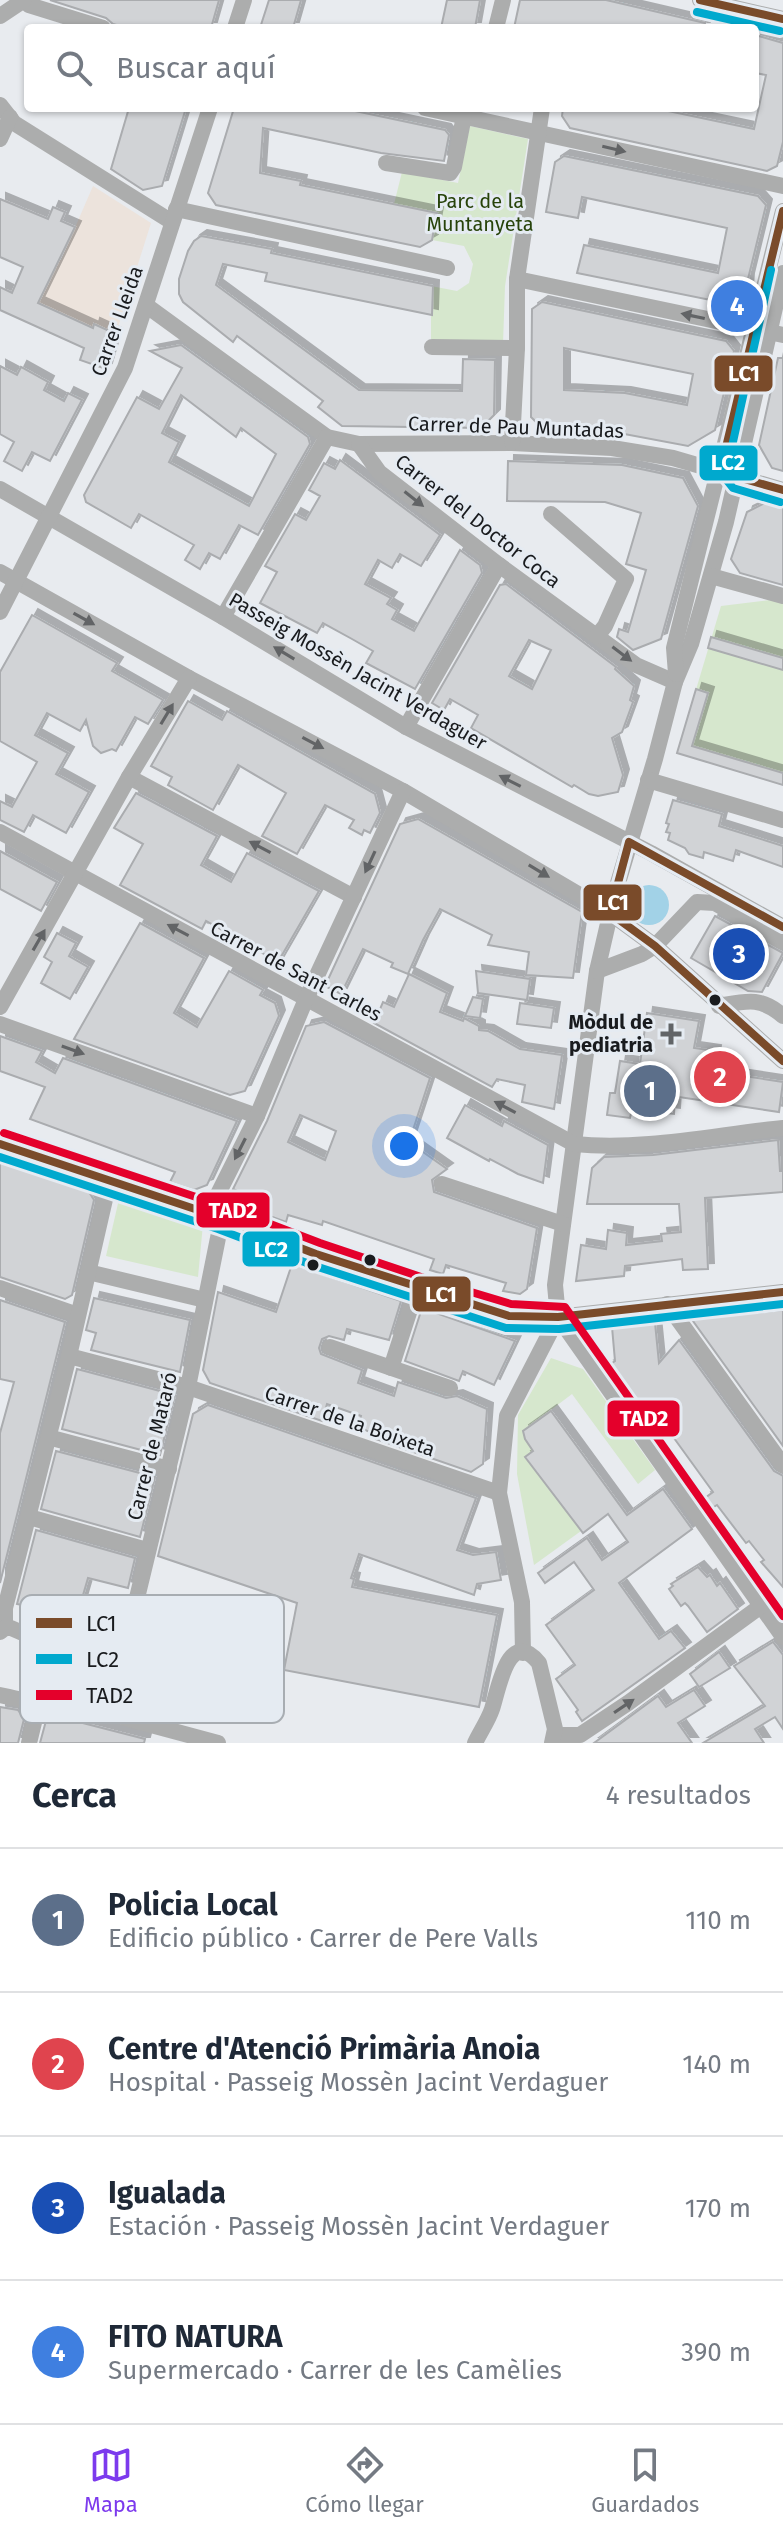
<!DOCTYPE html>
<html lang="es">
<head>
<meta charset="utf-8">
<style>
  body { margin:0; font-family:"Fira Sans",sans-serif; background:#f6f6f7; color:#1f2937 }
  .you { position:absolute; left:404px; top:1146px; width:28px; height:28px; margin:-20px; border:6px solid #fff; border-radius:50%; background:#1a73e8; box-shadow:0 0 0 12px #1a73e833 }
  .badge { display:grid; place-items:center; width:52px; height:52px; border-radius:50%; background:#7c3aed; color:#fff; font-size:26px; font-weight:700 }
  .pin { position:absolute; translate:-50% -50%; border:4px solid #fff; box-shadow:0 2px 8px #0006 }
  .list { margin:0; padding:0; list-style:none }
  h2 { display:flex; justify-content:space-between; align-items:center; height:104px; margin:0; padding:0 32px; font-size:34px }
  h2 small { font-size:26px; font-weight:400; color:#747a83 }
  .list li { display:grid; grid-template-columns:52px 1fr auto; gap:24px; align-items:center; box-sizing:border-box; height:144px; padding:0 32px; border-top:2px solid #e0e1e3 }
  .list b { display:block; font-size:30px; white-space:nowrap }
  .list p { margin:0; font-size:26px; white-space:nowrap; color:#747a83 }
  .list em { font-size:26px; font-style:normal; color:#747a83 }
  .icon { flex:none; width:44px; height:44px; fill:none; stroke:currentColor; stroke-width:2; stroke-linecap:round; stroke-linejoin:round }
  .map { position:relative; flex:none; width:783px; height:1743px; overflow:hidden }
  .search { position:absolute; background:#fff; box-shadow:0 2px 6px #0004; left:24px; right:24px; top:24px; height:88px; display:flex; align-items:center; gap:20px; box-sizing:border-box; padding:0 28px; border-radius:8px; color:#747a83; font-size:30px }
  .sheet { height:680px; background:#fff }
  nav { display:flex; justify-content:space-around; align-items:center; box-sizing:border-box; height:112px; border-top:2px solid #e0e1e3; background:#fff; font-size:22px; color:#747a83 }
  nav a { display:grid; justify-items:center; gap:4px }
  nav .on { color:#7c3aed }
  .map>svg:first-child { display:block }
</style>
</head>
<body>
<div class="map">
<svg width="783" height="1743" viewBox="0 0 783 1743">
  <defs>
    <filter id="shadow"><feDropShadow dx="6" dy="-6" stdDeviation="0" flood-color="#0004"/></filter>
  </defs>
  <rect width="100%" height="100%" fill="#e8ebef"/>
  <path fill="#ece3dc" d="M93,186L151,223L108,359L10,315L39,251L61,260Z"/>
  <g fill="#d6e7cd">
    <path d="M470,126L528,139L505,286L503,344L431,342V286L457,291L469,283L473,264L464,246L432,240L437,213L394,204L402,172L458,183Z"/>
    <path d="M779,599L783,601V785L677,753L721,606Z"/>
    <path d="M119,1199L203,1224L198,1277L106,1256Z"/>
    <path d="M551,1358L583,1369L655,1470L638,1484L572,1394L523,1431L525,1440L533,1451L526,1457L581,1531L534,1565L517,1474L518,1415Z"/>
  </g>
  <circle fill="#a2d2e7" cx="649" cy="905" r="20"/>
  <g fill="#d1d3d6" stroke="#aaacaf" stroke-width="2" fill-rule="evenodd" filter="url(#shadow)">
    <path d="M50,0H219L211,28H127L113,24L106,18Z"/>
    <path d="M269,0H301L293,28H260Z"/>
    <path d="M447,0H480L475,28H441Z"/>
    <path d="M520,0H606L705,23L704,28H514Z"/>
    <path d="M755,35L783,43V142L777,166L767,171L570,128L562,116L563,108H654L754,129L766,75L755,73Z"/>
    <path d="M129,108H186L162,186L143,190L111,169Z"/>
    <path d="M234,108H341L445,130L449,135L444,161L381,153L263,128L260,173L301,181L300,185L437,213L432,240L420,247L216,205L208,193Z"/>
    <path d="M564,156L758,196L766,205L748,279L746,303L740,306L577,273L584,245L718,273L727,228L582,197L578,218L546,212L555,162Z"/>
    <path d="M0,199L48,219L53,207L65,212L61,221L75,227L38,303L93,328L94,324L116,334L106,369L80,360L84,348L0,310V287L12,293L23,267L0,257Z"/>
    <path d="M201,236L272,249L271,253L433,286L432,315L265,281L267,273L223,264L216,285L359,390L462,391L463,359L495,360L494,415L481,428L342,426L318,407L323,401L237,336L233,342L183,302L179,294V279L188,251L194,241Z"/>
    <path d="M542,302L726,341L734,351L715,430L688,446L619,433L543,429L531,417L532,309ZM564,348L693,374L687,405L625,393L564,390Z"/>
    <path d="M181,345L308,437L310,444L258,535L239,525L220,559L209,553L200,569L185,560L194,545L139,514L131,528L86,502L84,495L137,397L159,409L182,368L150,351ZM181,395L236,437L241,428L276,454L249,506L169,462L179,442L162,433Z"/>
    <path d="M778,358H783V471L772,468L759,445Z"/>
    <path d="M0,366L17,375L21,367L48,382L44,390L64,401L68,393L82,400L50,461L32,452L22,471L4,461L14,442L0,434Z"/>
    <path d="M340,460L440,535L421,566L400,554L392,568L378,560L365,584L391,598L387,604L397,610L392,619L414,631L460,550L480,565L482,573L415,689L366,663L373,651L352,639L323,623L317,633L260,603L277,572L265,566L295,514L306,520L320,496L309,490L324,463L335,469Z"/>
    <path d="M508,461L622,465L683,478L698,506L661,639L633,650L617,637L619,629L628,632L646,570L626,564L641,513L605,502L507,501Z"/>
    <path d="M769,501L783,505V585L740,573L731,559L747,512Z"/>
    <path d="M506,584L616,667L615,669L634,686L630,700L633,702L622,732L612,738L623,775L618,792L598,796L589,794L574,785L572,787L471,728L478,715L450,699L444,710L432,703L500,585ZM529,640L551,650L532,689L509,676Z"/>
    <path d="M32,615L117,663L112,671L163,700L148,724L135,717L116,751L112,749L101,753L93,746L86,720L80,731L47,713L35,735L68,753L56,774L89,792L66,833L33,815L24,832L0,820V801L12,807L37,762L0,741V672Z"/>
    <path d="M711,637L783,658V670L708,648Z"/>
    <path d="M696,689L708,693L692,746L783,773V785L677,753Z"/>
    <path d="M188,701L222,720L227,711L375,794L380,813L370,833L364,830L362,835L349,828L354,820L325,805L297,854L262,836L286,793L238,765L213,810L168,785L172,777L151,766Z"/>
    <path d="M136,793L217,836L201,865L231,882L247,853L319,891L278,962L206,921L202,929L120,885L143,844L114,828Z"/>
    <path d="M673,800L722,814L719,826L783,846V867L736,850L733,861L704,852L703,858L689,854L685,848L668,840L670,833L666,832L669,824L666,823Z"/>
    <path d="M418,819L582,912L573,978L526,975L529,952L488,945L492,935L440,909L423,940L408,974L391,967L393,963L363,949L341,994L325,986L400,824Z"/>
    <path d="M0,851L57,882L41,911L0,889Z"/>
    <path d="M715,916L783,953L762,992L748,991L691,958Z"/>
    <path d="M140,923L204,958L174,1013L197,1027L229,971L263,990L260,995L275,1003L279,1016L245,1091L230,1095L74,1039Z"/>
    <path d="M57,933L76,943L69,956L88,967L70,999L41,983L52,962L44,957Z"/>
    <path d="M476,971L530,979L527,1000L478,993Z"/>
    <path d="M409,974L447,993L440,1012L463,1021L464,1018L479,1026V1030L488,1031L520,1049L562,1055L554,1109L522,1102L525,1085L497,1079L492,1087L374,1023L383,1002L394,1007Z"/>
    <path d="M473,997L483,999L480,1018L465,1016Z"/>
    <path d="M520,1003L554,1008L551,1028L517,1024Z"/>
    <path d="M647,1013L699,1021L694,1048L715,1051L711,1071L783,1082L779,1112L679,1097L675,1098L674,1114L632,1109L630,1118L607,1115L610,1093H615L620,1061L640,1064Z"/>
    <path d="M324,1022L430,1078L409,1142L447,1169L432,1180L434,1192L537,1228L527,1289L520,1294L503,1291L506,1283L446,1265L443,1274L430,1270L434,1259L323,1221L322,1225L288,1215L286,1222L256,1211L260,1202L233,1189L267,1121L306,1026ZM300,1115L336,1131L325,1160L288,1142Z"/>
    <path d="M0,1036L42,1051L36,1062L55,1073L63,1058L237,1121L207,1185L194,1190L170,1182L175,1172L30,1119L45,1087L0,1071Z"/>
    <path d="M465,1105L502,1126L504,1121L548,1145L543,1183L518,1174L490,1159L489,1161L447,1138Z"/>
    <path d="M778,1140L780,1171H783V1192L705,1198L708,1269L683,1270L682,1259L625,1266L624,1276L576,1281L581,1245L606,1249L608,1230L627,1233L626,1245L662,1241L661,1234L681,1232L679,1204H587L592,1168L604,1157L653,1155Z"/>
    <path d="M0,1161L89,1192L94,1200L72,1295L65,1299L0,1277Z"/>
    <path d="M292,1264L401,1301L389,1340L347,1329L344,1340L329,1336L322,1339L319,1348L321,1354L362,1370L358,1383L394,1396L398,1382L446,1398L457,1396L487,1409L483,1464L471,1472L376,1439L377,1435L358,1427L361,1416L327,1404L322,1421L210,1383L203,1370L218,1292L276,1312Z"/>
    <path d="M94,1298L190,1320L180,1372L91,1350L96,1333L86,1330Z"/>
    <path d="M0,1300L65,1322L0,1583V1433L14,1382L0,1379Z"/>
    <path d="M422,1308L515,1341L494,1385L463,1371L459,1381L405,1361Z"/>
    <path d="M754,1310L756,1313L783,1310V1446L693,1321L694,1317Z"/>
    <path d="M655,1323L659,1363L679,1340L774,1471L783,1476V1587L761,1562L764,1560L749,1541L746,1543L717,1505L712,1508L705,1498L713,1492L658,1416L649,1422L608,1366L615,1361L612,1327Z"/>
    <path d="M77,1369L175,1395L160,1455L62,1429Z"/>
    <path d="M208,1405L476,1498L457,1550L473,1555L496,1552L501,1580L477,1584L474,1595L359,1554L351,1578L354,1579L352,1587L497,1615L479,1707L284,1670L297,1603L158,1556L193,1414Z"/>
    <path d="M551,1411L627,1515L663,1489L692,1529L619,1583L659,1639L671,1631L685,1648L582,1721L576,1712L578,1710L556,1679L575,1665L546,1625L594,1590L574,1562L545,1583L538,1573L587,1538L602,1560L628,1542L608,1514L583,1533L525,1457L533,1451L525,1439L523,1431Z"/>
    <path d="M56,1451L155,1477L140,1537L41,1509Z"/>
    <path d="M36,1530L135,1558L128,1588L88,1578L81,1602L61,1596L51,1633L32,1625L36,1608L17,1604Z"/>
    <path d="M698,1567L707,1577L710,1575L717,1586L720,1583L738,1609L707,1632L688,1606L685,1603L681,1606L669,1589L673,1586L671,1584Z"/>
    <path d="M773,1642L783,1655V1729L775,1717L755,1729L764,1743H703L765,1706L734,1666Z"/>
    <path d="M719,1652L730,1668L699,1687L690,1674Z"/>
    <path d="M694,1690L705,1706L678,1723L692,1743H594L658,1696L666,1707Z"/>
    <path d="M0,1707L18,1710L24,1719L18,1743H0Z"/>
    <path d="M47,1717L75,1721L145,1739L144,1743H40Z"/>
  </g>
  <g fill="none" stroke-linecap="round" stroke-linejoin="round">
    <g stroke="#acadad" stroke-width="16">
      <path d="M24,0L29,5L103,28"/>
      <path d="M700,0L783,19"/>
      <path d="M0,16L24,0"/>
      <path d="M235,28L244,0"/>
      <path d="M496,28L503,0"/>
      <path d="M0,105L14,123L172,222"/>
      <path d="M425,108L783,186"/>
      <path d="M0,139L10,117"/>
      <path d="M386,163L450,173L454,167L464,116"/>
      <path d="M176,209L447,268"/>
      <path d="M783,273L726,522L691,644L675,682L655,759L615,893L597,971L555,1285L558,1317L783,1637"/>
      <path d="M517,279L783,335"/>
      <path d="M147,306L327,437L359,444L512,443L612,448L673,458L783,490"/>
      <path d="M432,347L517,348"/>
      <path d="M512,443L517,348V279L542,108"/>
      <path d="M359,444L379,472L499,565L636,665L675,682"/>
      <path d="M0,489L223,617L406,727L651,853L783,927"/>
      <path d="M551,514L626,579L605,626L597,636"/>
      <path d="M0,572L189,678L403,791L610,913L655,946L783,1061"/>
      <path d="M711,576L783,596"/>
      <path d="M0,612L125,368L210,108"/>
      <path d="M223,617L327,437"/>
      <path d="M676,674L674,648L783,211"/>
      <path d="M406,727L499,565"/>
      <path d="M129,777L354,897"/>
      <path d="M648,780L783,820"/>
      <path d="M0,832L574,1144C643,1151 714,1135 783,1128"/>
      <path d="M597,971L642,954L655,946L697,902L715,903L783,942"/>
      <path d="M719,1006C746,1001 760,996 783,1016"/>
      <path d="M0,1007L129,777L189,678"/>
      <path d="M0,1024L257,1116"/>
      <path d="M0,1144L109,1182L222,1218L316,1254L509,1316L558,1317L783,1292"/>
      <path d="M442,1184L563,1224"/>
      <path d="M208,1214L257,1116L306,999L403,791"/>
      <path d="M88,1272L205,1300"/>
      <path d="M0,1288L78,1315"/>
      <path d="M667,1304L783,1465"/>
      <path d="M330,1347L450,1388"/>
      <path d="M69,1356L188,1387L499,1493"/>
      <path d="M391,1368L417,1288"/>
      <path d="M48,1437L169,1469"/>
      <path d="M29,1517L147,1550"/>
      <path d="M5,1628V1608L69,1356L109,1182"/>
      <path d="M0,1632L5,1628H11L101,1667C112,1681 113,1690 104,1706C80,1718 27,1700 0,1695"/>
      <path d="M523,1653L522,1602L499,1493L507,1416L558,1317"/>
      <path d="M108,1676L117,1671L122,1660L188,1387L222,1218"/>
      <path d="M104,1706L125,1718L218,1743"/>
      <path d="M555,1735H580L628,1703L761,1606"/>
      <path d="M29,1743L39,1702"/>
      <path d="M475,1743C480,1732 488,1721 492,1709C498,1692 508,1625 539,1663L555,1729L552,1743"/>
    </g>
    <defs>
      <g id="bus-1">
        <path d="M700,0L783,19"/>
        <path d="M783,211L720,472L783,490"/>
        <path d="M783,927L629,842L610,913L655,946L783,1061"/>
        <path d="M0,1144L222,1218L316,1254L509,1316L558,1317L783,1292"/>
      </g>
      <g id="bus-2">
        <path d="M697,12L780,31"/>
        <path d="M771,270L725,478L733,488L780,502"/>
        <path d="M0,1157L218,1229L312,1265L506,1328L559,1329L783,1304"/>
      </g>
      <path id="bus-3" d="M4,1133L226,1207L320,1243L421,1277L511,1304L565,1307L783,1616"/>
    </defs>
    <use href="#bus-1" stroke="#e5ebf2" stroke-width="14"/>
    <use href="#bus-2" stroke="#e5ebf2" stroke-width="14"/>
    <use href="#bus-3" stroke="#e5ebf2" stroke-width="14"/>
    <use href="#bus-1" stroke="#7a4b2a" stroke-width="8"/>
    <use href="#bus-2" stroke="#00a9ce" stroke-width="8"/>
    <use href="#bus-3" stroke="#e4002b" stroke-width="8"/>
  </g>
  <defs><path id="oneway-solid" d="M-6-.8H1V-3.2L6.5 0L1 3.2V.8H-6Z" transform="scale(2)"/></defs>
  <g fill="#626466">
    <use href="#oneway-solid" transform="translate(614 149) rotate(13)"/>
    <use href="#oneway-solid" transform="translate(693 316) rotate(-168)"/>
    <use href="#oneway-solid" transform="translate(414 499) rotate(38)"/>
    <use href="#oneway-solid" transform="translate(84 619) rotate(29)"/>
    <use href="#oneway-solid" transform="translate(284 653) rotate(-149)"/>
    <use href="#oneway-solid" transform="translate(622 654) rotate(37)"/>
    <use href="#oneway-solid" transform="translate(167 714) rotate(-59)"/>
    <use href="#oneway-solid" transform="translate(313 743) rotate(28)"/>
    <use href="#oneway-solid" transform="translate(510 781) rotate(-153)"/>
    <use href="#oneway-solid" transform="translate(260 847) rotate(-152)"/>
    <use href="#oneway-solid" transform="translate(370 862) rotate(115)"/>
    <use href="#oneway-solid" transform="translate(539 871) rotate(31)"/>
    <use href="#oneway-solid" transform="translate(178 930) rotate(-152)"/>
    <use href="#oneway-solid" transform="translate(39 940) rotate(-60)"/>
    <use href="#oneway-solid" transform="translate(73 1050) rotate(20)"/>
    <use href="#oneway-solid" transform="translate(505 1107) rotate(-152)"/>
    <use href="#oneway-solid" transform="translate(240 1149) rotate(117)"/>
    <use href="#oneway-solid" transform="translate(624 1706) rotate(-34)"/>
  </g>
  <g fill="#191b1e" stroke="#e5ebf2" stroke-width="3">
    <circle cx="715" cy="1000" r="7"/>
    <circle cx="370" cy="1260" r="7"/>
    <circle cx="313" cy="1265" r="7"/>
  </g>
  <path fill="#616467" stroke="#e5ebf2" stroke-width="3" d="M667 1022h8v8h8v8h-8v8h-8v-8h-8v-8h8z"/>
  <g text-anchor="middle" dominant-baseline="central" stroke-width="6" stroke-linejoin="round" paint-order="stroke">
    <g font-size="20" fill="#27430a" stroke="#e5ebf2">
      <text x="480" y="201">Parc de la<tspan x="480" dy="23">Muntanyeta</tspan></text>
    </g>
    <g font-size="20" fill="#191b1e" stroke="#e5ebf2">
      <text transform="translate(117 321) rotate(-70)">Carrer Lleida</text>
      <text transform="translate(516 427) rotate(2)">Carrer de Pau Muntadas</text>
      <text transform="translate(478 521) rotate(38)">Carrer del Doctor Coca</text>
      <text transform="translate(358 671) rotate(30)">Passeig Mossèn Jacint Verdaguer</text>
      <text transform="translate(296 971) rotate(28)">Carrer de Sant Carles</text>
      <text transform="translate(350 1421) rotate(19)">Carrer de la Boixeta</text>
      <text transform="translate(152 1446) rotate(-76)">Carrer de Mataró</text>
    </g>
    <g font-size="20" font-weight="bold" fill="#191b1e" stroke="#e5ebf2" text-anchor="end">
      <text x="653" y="1022">Mòdul de<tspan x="653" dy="23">pediatria</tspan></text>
    </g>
  </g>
  <rect x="20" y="1595" width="264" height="128" rx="12" fill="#e5ebf2" stroke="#a8adb2" stroke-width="2"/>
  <rect x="36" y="1618" width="36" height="10" fill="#7a4b2a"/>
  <rect x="36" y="1654" width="36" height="10" fill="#00a9ce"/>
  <rect x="36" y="1690" width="36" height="10" fill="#e4002b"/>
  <g font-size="22" fill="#191b1e">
    <text x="86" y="1631">LC1</text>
    <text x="86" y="1667">LC2</text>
    <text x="86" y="1703">TAD2</text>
  </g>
  <g stroke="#e5ebf2" stroke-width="3">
    <rect x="713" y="354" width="61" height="39" rx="8" fill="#7a4b2a"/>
    <rect x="698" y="444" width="61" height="38" rx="8" fill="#00a9ce"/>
    <rect x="582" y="883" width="61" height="39" rx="8" fill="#7a4b2a"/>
    <rect x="195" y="1191" width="76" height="38" rx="8" fill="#e4002b"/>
    <rect x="241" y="1230" width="60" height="38" rx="8" fill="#00a9ce"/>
    <rect x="411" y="1275" width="61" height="38" rx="8" fill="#7a4b2a"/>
    <rect x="606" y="1399" width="75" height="39" rx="8" fill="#e4002b"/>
  </g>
  <g font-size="22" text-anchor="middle" font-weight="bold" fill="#fff">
    <text x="744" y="381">LC1</text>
    <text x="728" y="470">LC2</text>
    <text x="613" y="910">LC1</text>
    <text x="233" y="1218">TAD2</text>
    <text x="271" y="1257">LC2</text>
    <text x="441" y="1302">LC1</text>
    <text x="644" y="1426">TAD2</text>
  </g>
</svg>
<div class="you"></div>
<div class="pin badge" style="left:650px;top:1091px;background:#5c6f8a">1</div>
<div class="pin badge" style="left:720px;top:1077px;background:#e0444e">2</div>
<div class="pin badge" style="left:739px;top:954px;background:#1a4fb4">3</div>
<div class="pin badge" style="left:737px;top:306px;background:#3f7fe0">4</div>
<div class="search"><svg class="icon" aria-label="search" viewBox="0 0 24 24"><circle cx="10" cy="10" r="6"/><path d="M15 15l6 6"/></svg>Buscar aquí</div>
</div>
<section class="sheet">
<h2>Cerca<small>4 resultados</small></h2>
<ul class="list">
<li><span class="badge" style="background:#5c6f8a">1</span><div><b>Policia Local</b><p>Edificio público · Carrer de Pere Valls</p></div><em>110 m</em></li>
<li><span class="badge" style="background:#e0444e">2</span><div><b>Centre d'Atenció Primària Anoia</b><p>Hospital · Passeig Mossèn Jacint Verdaguer</p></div><em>140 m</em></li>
<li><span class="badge" style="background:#1a4fb4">3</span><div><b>Igualada</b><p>Estación · Passeig Mossèn Jacint Verdaguer</p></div><em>170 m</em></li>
<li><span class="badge" style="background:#3f7fe0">4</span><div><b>FITO NATURA</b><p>Supermercado · Carrer de les Camèlies</p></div><em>390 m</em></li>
</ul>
</section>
<nav>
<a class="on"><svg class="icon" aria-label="map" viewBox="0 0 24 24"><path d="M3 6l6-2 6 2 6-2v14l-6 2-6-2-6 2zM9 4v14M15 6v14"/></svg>Mapa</a>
<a><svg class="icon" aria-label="directions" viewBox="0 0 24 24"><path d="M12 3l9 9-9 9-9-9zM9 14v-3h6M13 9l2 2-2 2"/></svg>Cómo llegar</a>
<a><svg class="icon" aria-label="saved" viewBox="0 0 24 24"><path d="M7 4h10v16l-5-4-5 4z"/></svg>Guardados</a>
</nav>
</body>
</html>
